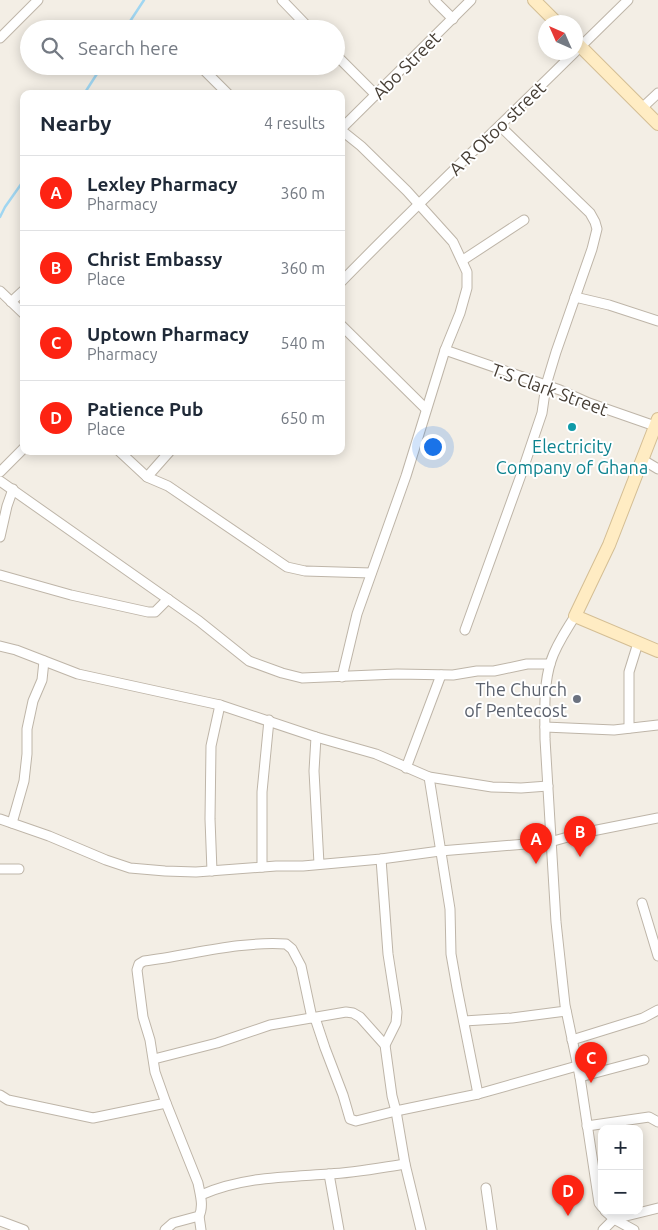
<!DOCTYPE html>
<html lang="en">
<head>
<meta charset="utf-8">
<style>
  body { margin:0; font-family:Ubuntu,sans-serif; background:#f6f6f7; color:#1f2937 }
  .controls { position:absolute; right:15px; bottom:15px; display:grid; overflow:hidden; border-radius:10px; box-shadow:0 2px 12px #0003 }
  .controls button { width:45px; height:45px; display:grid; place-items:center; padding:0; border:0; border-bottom:1px solid #e0e1e3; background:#fff; color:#1f2937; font:25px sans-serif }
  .compass { position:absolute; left:538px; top:15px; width:45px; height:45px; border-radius:50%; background:#fff; box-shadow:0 2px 12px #0003; rotate:315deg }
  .you { position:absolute; left:432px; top:446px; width:18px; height:18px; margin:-12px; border:4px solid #fff; border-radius:50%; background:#1a73e8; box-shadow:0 0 0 8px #1a73e833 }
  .badge { display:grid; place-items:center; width:32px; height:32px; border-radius:50%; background:#fd2312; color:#fff; font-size:16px; font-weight:700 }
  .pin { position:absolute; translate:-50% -41px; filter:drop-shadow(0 1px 2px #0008) }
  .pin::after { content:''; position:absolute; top:26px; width:18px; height:15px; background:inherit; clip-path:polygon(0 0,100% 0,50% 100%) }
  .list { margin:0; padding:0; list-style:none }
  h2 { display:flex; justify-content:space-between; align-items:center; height:65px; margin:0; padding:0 20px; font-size:21px }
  h2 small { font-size:16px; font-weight:400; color:#747a83 }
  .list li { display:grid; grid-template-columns:32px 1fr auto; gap:15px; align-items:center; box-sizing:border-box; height:75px; padding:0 20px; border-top:1px solid #e0e1e3 }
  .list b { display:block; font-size:19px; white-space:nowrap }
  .list p { margin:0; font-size:16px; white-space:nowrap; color:#747a83 }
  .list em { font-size:16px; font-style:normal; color:#747a83 }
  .icon { flex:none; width:28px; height:28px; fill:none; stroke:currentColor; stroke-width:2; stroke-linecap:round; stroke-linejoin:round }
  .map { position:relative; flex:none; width:658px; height:1230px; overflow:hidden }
  .search { position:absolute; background:#fff; box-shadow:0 2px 12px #0003; left:20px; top:20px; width:325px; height:55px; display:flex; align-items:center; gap:12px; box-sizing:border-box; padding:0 18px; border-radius:28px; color:#747a83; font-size:19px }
  .panel { position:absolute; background:#fff; box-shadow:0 2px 12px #0003; left:20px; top:90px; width:325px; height:365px; border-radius:10px }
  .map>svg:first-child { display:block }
</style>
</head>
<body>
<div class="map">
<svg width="658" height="1230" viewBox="0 0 658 1230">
  <rect width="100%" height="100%" fill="#f3eee5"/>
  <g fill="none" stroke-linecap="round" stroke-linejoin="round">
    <g stroke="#a0d6f1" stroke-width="2.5">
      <path d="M125,29L144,0"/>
      <path d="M84,94L102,66"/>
      <path d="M0,217L5,207L24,180"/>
    </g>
    <defs>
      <g id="street">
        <path d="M282,0L310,29"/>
        <path d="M434,0L453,19"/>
        <path d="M0,38L38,0"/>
        <path d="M577,50L628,0"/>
        <path d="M336,55L376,95"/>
        <path d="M200,66L228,94"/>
        <path d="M642,108L658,93"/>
        <path d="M341,129L471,0"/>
        <path d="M341,130L361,146L407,191L453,242L467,272V288L460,313L445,350L406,476L357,614L342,677"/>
        <path d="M463,260L524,220"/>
        <path d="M341,282C417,204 497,129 575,52"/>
        <path d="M0,291L24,314"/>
        <path d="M575,297L609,305L658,321"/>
        <path d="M11,302L24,290"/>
        <path d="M341,325L426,409"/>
        <path d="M445,350L560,390L589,403L655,426"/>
        <path d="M119,451L147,477L168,486L287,567L305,571L371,573"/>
        <path d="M643,460L658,469"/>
        <path d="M0,472L24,448"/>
        <path d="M147,477L170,451"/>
        <path d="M0,481L199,621L249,661L282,673L302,678L397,674L453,675L477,671H494L527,664H550"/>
        <path d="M0,537L7,506L13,489"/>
        <path d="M0,575L71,595L148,612H155L168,599"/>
        <path d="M575,616C566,631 556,645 551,661C543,685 545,714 545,739L556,922L565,1005L580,1077L599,1203L602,1207"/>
        <path d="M465,630L521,475L542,413L546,385L556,352L592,249L597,229L595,222L590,213L500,126"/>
        <path d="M0,646L16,650L78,674L220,705L316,737L376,754L429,777L492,787L521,788L548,786"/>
        <path d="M545,727L614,730L658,725"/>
        <path d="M629,728V672L638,643"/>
        <path d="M316,737L314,771L319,864"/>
        <path d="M406,768L441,675"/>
        <path d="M429,777L450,909L451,954L457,988L478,1094"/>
        <path d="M0,819L49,836L106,860L130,868L165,871L196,872L276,866H303L381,859L440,851L550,842L582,833L658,818"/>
        <path d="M12,823L24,781L27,754V729L33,701L42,680L44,661"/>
        <path d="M381,859L388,954L397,1012L396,1023L385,1045"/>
        <path d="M262,867V792L269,720"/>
        <path d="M0,869H19"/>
        <path d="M212,871L210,819L211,746L220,705"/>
        <path d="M642,903L658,956"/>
        <path d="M315,1018L325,1048L343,1095L350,1119L356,1121L396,1111L405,1164L421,1230"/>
        <path d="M464,1021L512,1018L566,1011"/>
        <path d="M572,1040L643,1018L658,1010"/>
        <path d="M154,1059L217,1043L270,1025L346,1012L353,1013L360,1017L385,1045L392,1096L396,1111L478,1094L577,1066"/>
        <path d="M580,1077L644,1060"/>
        <path d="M0,1095L8,1100L93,1118L166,1103"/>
        <path d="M587,1126L649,1117L658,1122"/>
        <path d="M329,1174L339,1230"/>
        <path d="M486,1188L492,1230"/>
        <path d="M201,1195C241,1177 285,1177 329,1174C354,1173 379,1168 405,1164"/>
        <path d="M605,1211L614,1219L634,1230"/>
        <path d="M199,1216L201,1230"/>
        <path d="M0,1221L24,1230"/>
        <path d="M165,1230L173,1223L199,1216C204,1206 200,1194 198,1183L166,1103L155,1072L150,1040L143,1017L137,970L139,964L144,961C192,955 238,941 286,944L292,949L301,966L312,1018"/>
        <path d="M603,1230L614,1219L658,1208"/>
      </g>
      <g id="secondary">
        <path d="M534,0L556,22"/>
        <path d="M576,42L658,124"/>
        <path d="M658,419L609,545L575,616L658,651"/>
      </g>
    </defs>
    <use href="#street" stroke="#beb5a8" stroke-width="11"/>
    <use href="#secondary" stroke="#d4be94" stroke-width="14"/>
    <use href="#street" stroke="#fff" stroke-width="9"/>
    <use href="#secondary" stroke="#ffecc3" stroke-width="12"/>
  </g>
  <circle fill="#0f9aa8" stroke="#fff" stroke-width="2" cx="572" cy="427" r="5"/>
  <circle fill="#6b7280" stroke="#fff" stroke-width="2" cx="577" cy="699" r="5"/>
  <g text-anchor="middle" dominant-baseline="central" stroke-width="4" stroke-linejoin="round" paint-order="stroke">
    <g font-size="18" fill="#463e35" stroke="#fff">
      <text transform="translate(406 65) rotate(-45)">Abo Street</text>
      <text transform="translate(497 128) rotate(-44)">A R Otoo street</text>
      <text transform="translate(550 389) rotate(20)">T.S Clark Street</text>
    </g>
    <g font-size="18" fill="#0d838f" stroke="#fff">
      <text x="572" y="446">Electricity<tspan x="572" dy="21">Company of Ghana</tspan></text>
    </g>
    <g font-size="18" fill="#5b616d" stroke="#fff" text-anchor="end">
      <text x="567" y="689">The Church<tspan x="567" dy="21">of Pentecost</tspan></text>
    </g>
  </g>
</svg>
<div class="controls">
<button>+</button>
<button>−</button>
</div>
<svg class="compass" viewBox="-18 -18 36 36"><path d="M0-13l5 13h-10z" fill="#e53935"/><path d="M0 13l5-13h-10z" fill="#747a83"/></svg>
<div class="you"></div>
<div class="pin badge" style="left:536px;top:864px">A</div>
<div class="pin badge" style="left:580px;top:857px">B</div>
<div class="pin badge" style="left:591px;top:1083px">C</div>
<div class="pin badge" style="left:568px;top:1216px">D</div>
<div class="search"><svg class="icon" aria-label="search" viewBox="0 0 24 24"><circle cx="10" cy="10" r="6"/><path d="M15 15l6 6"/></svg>Search here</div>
<section class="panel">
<h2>Nearby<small>4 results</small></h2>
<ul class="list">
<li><span class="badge">A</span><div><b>Lexley Pharmacy</b><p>Pharmacy</p></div><em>360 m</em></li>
<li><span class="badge">B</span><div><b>Christ Embassy</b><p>Place</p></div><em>360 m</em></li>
<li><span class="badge">C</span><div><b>Uptown Pharmacy</b><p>Pharmacy</p></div><em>540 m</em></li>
<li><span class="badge">D</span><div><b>Patience Pub</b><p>Place</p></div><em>650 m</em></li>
</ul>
</section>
</div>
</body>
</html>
